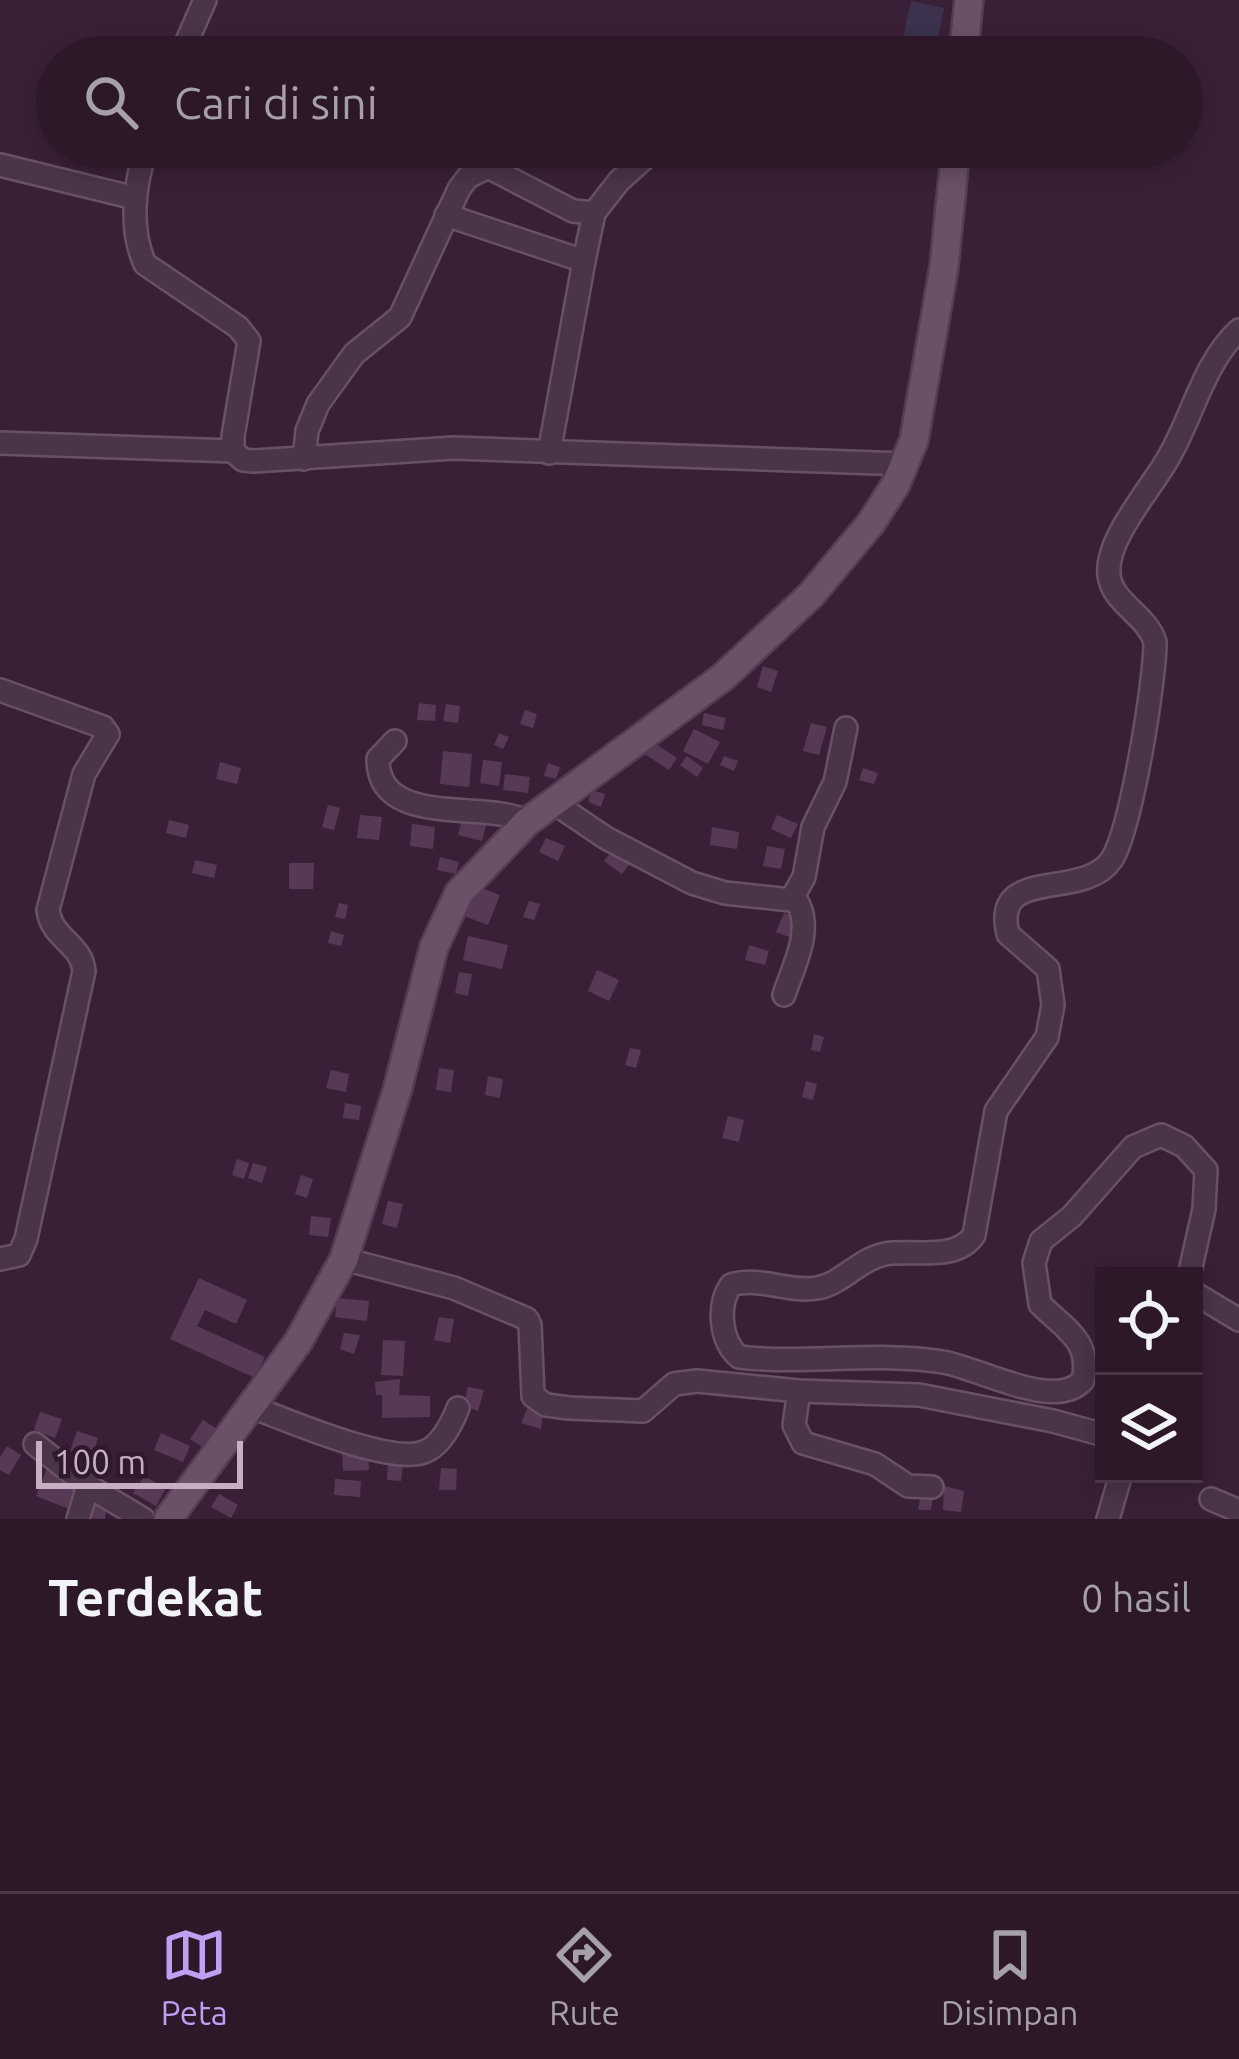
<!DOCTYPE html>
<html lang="id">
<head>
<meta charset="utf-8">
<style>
  body { margin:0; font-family:Ubuntu,sans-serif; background:#382535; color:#f1f3f6 }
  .controls { position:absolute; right:36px; bottom:36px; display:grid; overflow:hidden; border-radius:0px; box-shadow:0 6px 18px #0003 }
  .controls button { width:108px; height:108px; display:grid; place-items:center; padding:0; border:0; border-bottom:3px solid #483746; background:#2c1829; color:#f1f3f6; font:60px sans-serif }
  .scale { position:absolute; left:36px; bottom:30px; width:207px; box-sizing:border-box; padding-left:12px; border:6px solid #c7aec3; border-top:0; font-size:33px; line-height:42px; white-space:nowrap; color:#c7aec3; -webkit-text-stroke:9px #2f192c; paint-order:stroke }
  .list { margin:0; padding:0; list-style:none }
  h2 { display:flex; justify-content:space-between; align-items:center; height:156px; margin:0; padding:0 48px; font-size:51px }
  h2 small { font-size:39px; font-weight:400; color:#a6a0a8 }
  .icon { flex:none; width:66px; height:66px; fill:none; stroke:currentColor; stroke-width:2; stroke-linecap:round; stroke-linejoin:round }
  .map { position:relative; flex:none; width:1239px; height:1519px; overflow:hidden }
  .search { position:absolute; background:#2c1829; box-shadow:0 6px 18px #0003; left:36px; right:36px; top:36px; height:132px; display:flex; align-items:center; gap:30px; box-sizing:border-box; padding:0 42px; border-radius:66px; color:#a6a0a8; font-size:45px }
  .sheet { height:372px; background:#2c1829 }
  nav { display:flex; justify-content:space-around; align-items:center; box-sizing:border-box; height:168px; border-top:3px solid #483746; background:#2c1829; font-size:33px; color:#a6a0a8 }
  nav a { display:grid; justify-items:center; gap:6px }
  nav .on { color:#bca0f2 }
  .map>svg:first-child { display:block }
</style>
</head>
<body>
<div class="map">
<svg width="1239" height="1519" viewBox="0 0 1239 1519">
  <rect width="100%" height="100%" fill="#3a2037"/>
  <path fill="#3c324e" d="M911,1L944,8L934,57H899Z"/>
  <g fill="#583955">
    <path d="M763,666L778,671L771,692L757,687Z"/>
    <path d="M419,703L436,705L435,721L417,720Z"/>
    <path d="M446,704L460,706L458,723L443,721Z"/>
    <path d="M525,710L537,714L533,728L520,724Z"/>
    <path d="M704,713L726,718L723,730L702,725Z"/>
    <path d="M811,723L827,727L819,755L803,751Z"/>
    <path d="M694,729L720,742L708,764L683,751Z"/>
    <path d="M499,733L509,737L503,749L494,745Z"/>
    <path d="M651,741L677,758L669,770L643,753Z"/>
    <path d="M443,751L472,754L469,787L440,784Z"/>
    <path d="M687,756L703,768L697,777L680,765Z"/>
    <path d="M724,756L738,761L734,771L720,765Z"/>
    <path d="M483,760L502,762L499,786L480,783Z"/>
    <path d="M220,762L241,768L237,784L216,779Z"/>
    <path d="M548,763L560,767L556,779L544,776Z"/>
    <path d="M863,768L878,773L874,784L859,780Z"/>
    <path d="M505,774L530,777L528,793L503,790Z"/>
    <path d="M592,790L605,794L601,807L588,802Z"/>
    <path d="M328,805L340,808L334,830L322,827Z"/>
    <path d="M360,815L382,817L379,840L357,838Z"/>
    <path d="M777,815L798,824L791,838L771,829Z"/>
    <path d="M463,816L487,822L482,841L458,835Z"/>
    <path d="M169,820L189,825L186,838L166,833Z"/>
    <path d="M412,824L435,827L433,849L410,846Z"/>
    <path d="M712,827L739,832L737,849L710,845Z"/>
    <path d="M546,838L565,846L558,861L539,852Z"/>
    <path d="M767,846L785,849L781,869L763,866Z"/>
    <path d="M614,848L632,861L622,874L604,861Z"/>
    <path d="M440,857L459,862L456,874L437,870Z"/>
    <path d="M195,860L217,865L214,878L192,873Z"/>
    <path d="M289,863H314L313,889H289Z"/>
    <path d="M476,886L500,895L488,925L464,916Z"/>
    <path d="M529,901L540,904L534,920L523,917Z"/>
    <path d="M339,903L348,905L345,919L335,917Z"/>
    <path d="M784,913L800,919L792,938L776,932Z"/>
    <path d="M331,931L344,935L341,946L328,943Z"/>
    <path d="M468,936L508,945L502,969L463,960Z"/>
    <path d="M749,945L769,951L765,965L745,960Z"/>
    <path d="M597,970L619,980L609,1001L588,991Z"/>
    <path d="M459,972L472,974L468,996L455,993Z"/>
    <path d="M814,1034L824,1037L820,1052L811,1050Z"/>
    <path d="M630,1048L641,1050L636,1068L625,1065Z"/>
    <path d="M439,1068L454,1070L451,1092L436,1090Z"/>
    <path d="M331,1070L349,1074L346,1092L326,1088Z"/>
    <path d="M488,1076L503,1079L500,1098L485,1095Z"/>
    <path d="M806,1081L817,1084L813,1100L802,1097Z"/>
    <path d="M345,1103L361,1106L359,1120L343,1118Z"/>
    <path d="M728,1116L744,1120L739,1142L722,1138Z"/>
    <path d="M237,1159L249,1163L244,1179L232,1175Z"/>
    <path d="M253,1163L267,1167L262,1183L248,1178Z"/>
    <path d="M301,1175L313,1179L307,1198L295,1194Z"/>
    <path d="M388,1201L403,1204L397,1228L382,1224Z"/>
    <path d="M311,1216L331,1218L328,1237L309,1235Z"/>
    <path d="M199,1278L247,1300L236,1324L205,1310L197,1326L265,1357L255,1378L170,1339Z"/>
    <path d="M337,1298L369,1301L367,1321L335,1317Z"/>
    <path d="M439,1317L454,1319L450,1343L434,1340Z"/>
    <path d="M344,1333L360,1335L354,1354L340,1349Z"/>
    <path d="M383,1340L405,1341L403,1376L381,1375Z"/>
    <path d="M400,1379L399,1395L430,1396V1417L382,1418V1395H376L375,1382Z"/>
    <path d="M468,1387L484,1390L478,1411L464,1406Z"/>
    <path d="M530,1402L544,1406L541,1429L521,1423Z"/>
    <path d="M40,1412L62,1419L55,1438L34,1430Z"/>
    <path d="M203,1420L217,1429L204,1448L190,1439Z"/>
    <path d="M77,1431L98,1438L92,1457L70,1451Z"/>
    <path d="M161,1433L190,1446L183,1462L154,1450Z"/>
    <path d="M7,1446L21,1455L9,1475L0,1470V1457Z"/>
    <path d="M368,1447L369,1470L343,1471L342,1448Z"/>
    <path d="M124,1451L144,1459L136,1479L115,1471Z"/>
    <path d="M388,1463L403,1464L401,1481L387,1480Z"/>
    <path d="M47,1468L82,1482L71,1510L36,1496Z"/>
    <path d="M441,1468L457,1469L456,1490H439Z"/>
    <path d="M144,1476L166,1488L156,1506L133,1493Z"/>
    <path d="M335,1479L361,1481L360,1497L334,1495Z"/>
    <path d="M944,1486L964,1491L961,1512L943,1510Z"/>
    <path d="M922,1489L934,1490L931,1510H918Z"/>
    <path d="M219,1494L238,1505L231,1518L211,1507Z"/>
    <path d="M90,1497L108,1500L105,1519L86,1518Z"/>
  </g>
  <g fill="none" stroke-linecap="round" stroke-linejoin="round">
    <defs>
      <g id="minor">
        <path d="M180,57L205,0"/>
        <path d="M147,147C134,183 129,229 145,264L238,327L249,341L233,436V451L243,460L254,461L454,448L906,464"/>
        <path d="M0,165L135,198"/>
        <path d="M446,215L584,261L549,453"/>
        <path d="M584,261L594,213"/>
        <path d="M0,443L233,451"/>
        <path d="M304,459L307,431L318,404L354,354L400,317L459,189L468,177L488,167L573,211L594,213L619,181L657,147"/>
        <path d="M0,690L103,727L108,734L84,774L48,910C51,938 82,944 84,971L26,1239L19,1255L0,1259"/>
        <path d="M395,741L378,759C378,830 489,799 527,822"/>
        <path d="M554,803L606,838L692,883L725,893L791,900L804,877L813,827L835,782L846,728"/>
        <path d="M784,995C794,964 815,928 795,898"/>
        <path d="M344,1259L454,1288L527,1319L530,1325L533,1396L546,1405L569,1408L643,1411L674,1384L697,1381L799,1391L919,1395L1053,1421L1104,1435"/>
        <path d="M1189,1276L1204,1209L1206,1170L1184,1146L1161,1135L1133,1147L1072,1216L1041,1241L1034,1263L1040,1304C1063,1328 1092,1340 1083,1380C1056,1412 979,1368 943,1362C876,1351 806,1365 739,1357C720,1341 717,1305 731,1285C760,1276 788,1293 817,1288C842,1284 859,1259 885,1254C913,1249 956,1262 974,1235L996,1111L1047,1037L1053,1005L1048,969L1008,934C991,864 1084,902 1112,859C1131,829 1155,682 1155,642C1147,615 1112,603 1109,575C1105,540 1150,490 1167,460C1192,419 1203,363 1239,330"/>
        <path d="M1194,1293L1239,1320"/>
        <path d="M799,1391L794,1425L803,1443L875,1464L908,1486L932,1487"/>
        <path d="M252,1407C287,1420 390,1465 424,1452C441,1446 452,1423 458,1408"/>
        <path d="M35,1444L88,1486L143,1519"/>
        <path d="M1211,1499L1239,1511"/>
        <path d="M78,1519L88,1486"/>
        <path d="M1108,1519L1121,1474"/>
      </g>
      <g id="major">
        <path d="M963,57L969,0"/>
        <path d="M168,1519L298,1342L344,1259L397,1091L434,947L459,893L527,822L723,677L811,595L871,523L896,484L914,440L944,267L956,147"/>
      </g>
    </defs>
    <use href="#minor" stroke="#685165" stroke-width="26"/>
    <use href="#major" stroke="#543d50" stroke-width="32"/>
    <use href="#minor" stroke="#4a3448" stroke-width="21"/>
    <use href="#major" stroke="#6b5168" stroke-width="27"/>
  </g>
</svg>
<div class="controls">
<button><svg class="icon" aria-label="locate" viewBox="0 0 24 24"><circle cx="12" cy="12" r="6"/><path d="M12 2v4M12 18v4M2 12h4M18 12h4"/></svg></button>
<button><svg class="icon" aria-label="layers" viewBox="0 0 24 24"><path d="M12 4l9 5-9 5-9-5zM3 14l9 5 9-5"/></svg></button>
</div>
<div class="scale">100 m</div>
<div class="search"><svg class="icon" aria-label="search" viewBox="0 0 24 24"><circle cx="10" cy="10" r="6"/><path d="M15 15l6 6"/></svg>Cari di sini</div>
</div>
<section class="sheet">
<h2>Terdekat<small>0 hasil</small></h2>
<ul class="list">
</ul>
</section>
<nav>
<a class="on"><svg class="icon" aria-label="map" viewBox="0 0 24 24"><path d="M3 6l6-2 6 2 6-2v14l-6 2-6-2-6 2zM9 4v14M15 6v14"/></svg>Peta</a>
<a><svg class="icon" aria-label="directions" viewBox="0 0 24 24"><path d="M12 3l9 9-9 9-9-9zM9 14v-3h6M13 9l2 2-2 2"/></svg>Rute</a>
<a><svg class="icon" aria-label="saved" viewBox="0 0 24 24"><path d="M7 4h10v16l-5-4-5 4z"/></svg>Disimpan</a>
</nav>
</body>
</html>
